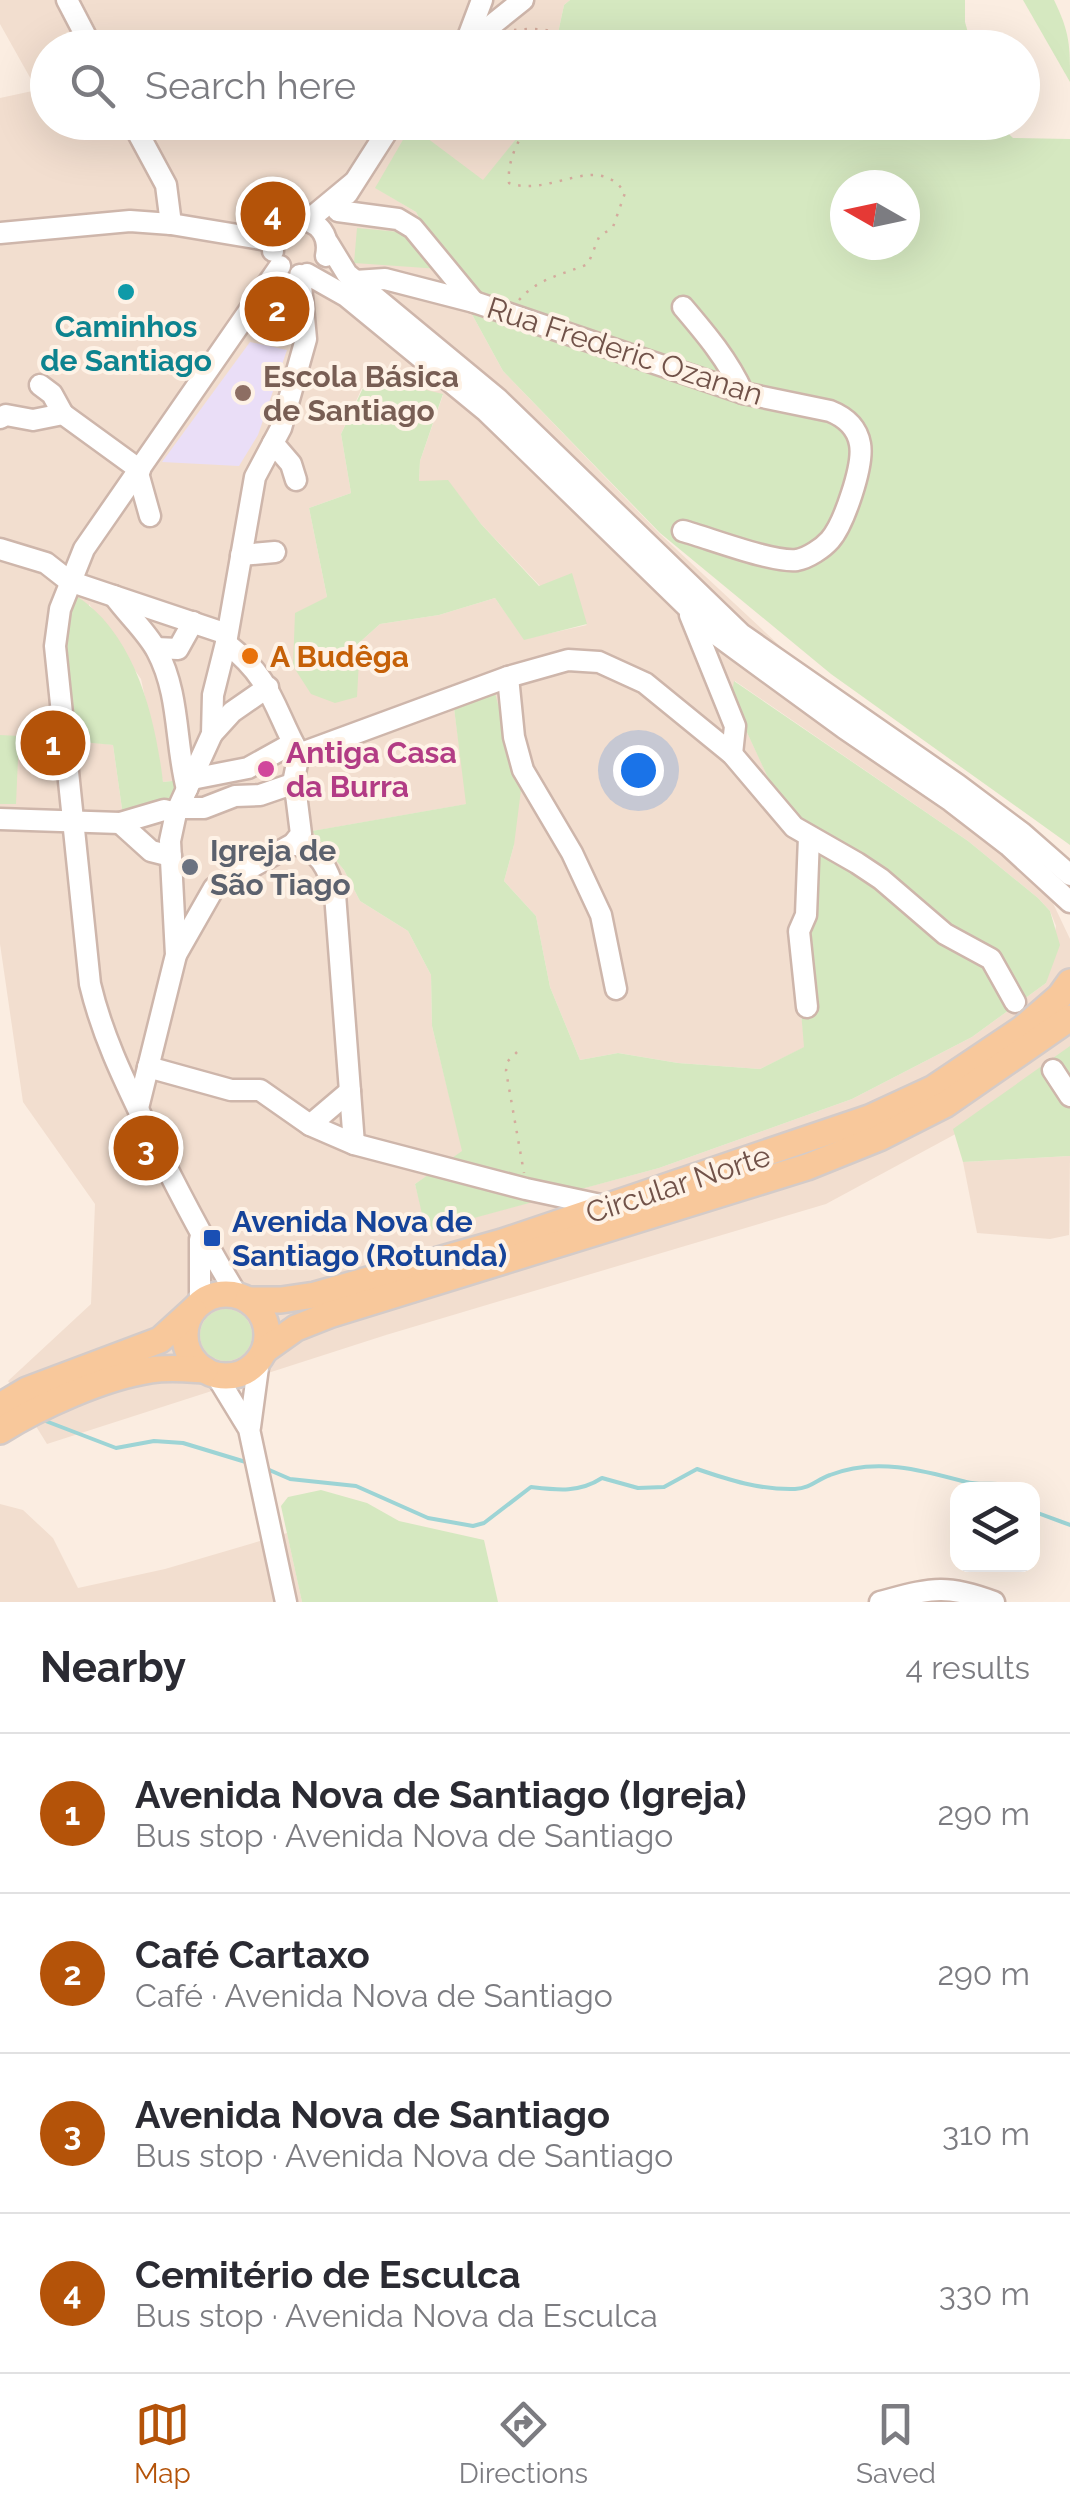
<!DOCTYPE html>
<html lang="en">
<head>
<meta charset="utf-8">
<style>
  body { margin:0; font-family:Raleway,sans-serif; background:#f7f7f7; color:#2b2b33 }
  .controls { position:absolute; right:30px; bottom:30px; display:grid; overflow:hidden; border-radius:20px; box-shadow:0 10px 40px #0002 }
  .controls button { width:90px; height:90px; display:grid; place-items:center; padding:0; border:0; border-bottom:2px solid #e1e1e2; background:#fff; color:#2b2b33; font:50px sans-serif }
  .compass { position:absolute; left:830px; top:170px; width:90px; height:90px; border-radius:50%; background:#fff; box-shadow:0 10px 40px #0002; rotate:279deg }
  .you { position:absolute; left:638px; top:770px; width:35px; height:35px; margin:-25px; border:8px solid #fff; border-radius:50%; background:#1a73e8; box-shadow:0 0 0 15px #1a73e833 }
  .badge { display:grid; place-items:center; width:65px; height:65px; border-radius:50%; background:#b45309; color:#fff; font-size:32px; font-weight:700 }
  .pin { position:absolute; translate:-50% -50%; border:5px solid #fff; box-shadow:0 2px 10px #0006 }
  .list { margin:0; padding:0; list-style:none }
  h2 { display:flex; justify-content:space-between; align-items:center; height:130px; margin:0; padding:0 40px; font-size:42px }
  h2 small { font-size:32px; font-weight:400; color:#7c7c81 }
  .list li { display:grid; grid-template-columns:65px 1fr auto; gap:30px; align-items:center; box-sizing:border-box; height:160px; padding:0 40px; border-top:2px solid #e1e1e2 }
  .list b { display:block; font-size:38px; white-space:nowrap }
  .list p { margin:0; font-size:32px; white-space:nowrap; color:#7c7c81 }
  .list em { font-size:32px; font-style:normal; color:#7c7c81 }
  .icon { flex:none; width:55px; height:55px; fill:none; stroke:currentColor; stroke-width:2; stroke-linecap:round; stroke-linejoin:round }
  .map { position:relative; flex:none; width:1070px; height:1602px; overflow:hidden }
  .search { position:absolute; background:#fff; box-shadow:0 10px 40px #0002; left:30px; right:30px; top:30px; height:110px; display:flex; align-items:center; gap:25px; box-sizing:border-box; padding:0 35px; border-radius:55px; color:#7c7c81; font-size:38px }
  .sheet { height:770px; background:#fff }
  nav { display:flex; justify-content:space-around; align-items:center; box-sizing:border-box; height:140px; border-top:2px solid #e1e1e2; background:#fff; font-size:28px; color:#7c7c81 }
  nav a { display:grid; justify-items:center; gap:5px }
  nav .on { color:#b45309 }
  .map>svg:first-child { display:block }
</style>
</head>
<body>
<div class="map">
<svg width="1070" height="1602" viewBox="0 0 1070 1602">
  <rect width="100%" height="100%" fill="#fbede1"/>
  <g fill="#f2decf" fill-rule="evenodd">
    <path d="M0,0H570L564,5L555,47L48,48V122L529,123L483,181L376,188L416,212L503,371L660,534L1051,899L1070,939V1060L1022,1098L826,1204L386,1335L47,1444L8,1381L91,1304L95,1204L23,1102L0,944V98L37,90L0,24ZM405,385L443,395L420,461L419,481H448L481,524L540,586L587,625L524,639L495,598L439,615L380,624L360,642L327,597L309,508L351,493L341,434L362,388ZM89,604L141,679L163,782L180,780L123,816L113,745L83,741ZM735,681L968,841L1038,898L1050,911L1056,926L1046,983L972,1037L852,1099L659,1168L427,1230L415,1184L463,1152L432,1026L431,975L408,931L360,901L344,870L313,831L467,804L454,708L514,845L504,881L536,916L550,987L580,1060L618,1053L678,1063L760,1069L805,1047L801,1013L813,835L782,807L731,698Z"/>
    <path d="M1070,1156L1069,1235L1050,1239L977,1233L963,1162Z"/>
    <path d="M0,1504L23,1510L53,1538L78,1588L165,1569L287,1533L302,1602H0Z"/>
  </g>
  <path fill="#eadef7" d="M250,342L287,350L258,435L239,466L162,462Z"/>
  <g fill="#d5e8c0" fill-rule="evenodd">
    <path d="M570,0H965V22L972,47H555L564,5Z"/>
    <path d="M1023,0H1054C1070,33 1070,45 1070,82Z"/>
    <path d="M996,122L1013,138L1070,139V845L831,674L660,533L503,371L416,212L375,188L411,126L483,180L529,123ZM845,185H905V245H845Z"/>
    <path d="M357,228L410,233L440,269L354,263Z"/>
    <path d="M405,385L443,394L420,461L419,481L448,480L481,524L539,586L572,573L587,624L524,640L495,598L439,615L380,624L360,642L357,697L335,703L311,694L293,666L295,613L327,597L309,508L351,493L341,434L363,388Z"/>
    <path d="M75,595C135,633 155,716 163,782L181,780L172,801L123,816L113,745L72,741C67,696 51,636 75,595Z"/>
    <path d="M734,681L968,841L1038,898L1050,911L1060,945L1046,983L972,1037L852,1099L659,1168L426,1231L415,1184L462,1151L432,1026L431,975L408,931L360,901L344,870L312,831L466,804L454,708L495,693L521,790L514,845L504,881L536,916L550,987L580,1060L618,1053L678,1063L760,1069L804,1047L801,1012L813,835L782,808L731,698Z"/>
    <path d="M0,735L19,736L16,804H0Z"/>
    <path d="M1070,1046V1156L963,1162L953,1129Z"/>
    <circle cx="226" cy="1335" r="26"/>
    <path d="M321,1490L367,1503L399,1521L484,1540L498,1602H302L281,1506L288,1497Z"/>
  </g>
  <g fill="none" stroke-linecap="round" stroke-linejoin="round">
    <g stroke="#9dd4d5" stroke-width="4">
      <path d="M43,1420L116,1448L154,1441L183,1443L249,1463"/>
      <path d="M267,1469L290,1479L356,1486L428,1518L473,1526L484,1523L531,1487C557,1490 579,1493 602,1478L638,1488L664,1487L697,1469C729,1480 760,1490 795,1489C811,1488 816,1480 830,1475C875,1457 922,1470 966,1482C984,1487 1001,1479 1018,1490"/>
      <path d="M1032,1509L1035,1512L1070,1525"/>
    </g>
    <defs>
      <g id="minor">
        <path d="M67,0L92,48"/>
        <path d="M465,45L482,0"/>
        <path d="M463,48L523,0"/>
        <path d="M132,122L166,185L171,224"/>
        <path d="M347,194L393,122"/>
        <path d="M338,211L398,219L413,228L474,302"/>
        <path d="M298,219C320,221 330,236 326,256"/>
        <path d="M0,233L130,221L171,224L273,241"/>
        <path d="M328,243L347,274L498,399L741,634L958,785L1022,833L1070,875"/>
        <path d="M273,251V241L282,226L312,217L353,183"/>
        <path d="M307,274L346,296L486,411L714,633L844,728L951,801L1008,845L1070,902"/>
        <path d="M355,281L385,279L474,302L743,393L830,411C845,417 857,427 860,444C864,465 844,524 830,540C823,548 808,558 797,560C773,563 709,538 683,531"/>
        <path d="M683,307C706,334 728,360 743,393"/>
        <path d="M40,385L52,394L63,414"/>
        <path d="M0,418L6,415L33,420L63,414L140,470"/>
        <path d="M273,443L291,464L296,480"/>
        <path d="M138,473L150,516"/>
        <path d="M0,549L46,563L69,581L227,634"/>
        <path d="M241,555L275,552"/>
        <path d="M114,596C127,614 147,632 157,651C180,694 175,744 187,789"/>
        <path d="M690,615L735,726L732,754"/>
        <path d="M226,643C273,680 273,707 299,754"/>
        <path d="M156,648L178,649L193,622"/>
        <path d="M508,677L514,737L523,770L572,853L601,915L616,989"/>
        <path d="M212,734L232,712L268,687"/>
        <path d="M299,754L508,677L568,660L599,662L645,683L732,754L794,827L857,863L881,879L945,934L991,959L1015,1002"/>
        <path d="M192,779L248,768L293,743"/>
        <path d="M178,808H204L235,796L260,795L295,783"/>
        <path d="M0,819L120,823L164,810L176,813"/>
        <path d="M120,823L151,851L171,856"/>
        <path d="M293,844C319,848 329,870 335,894L354,1144"/>
        <path d="M177,953L214,888L293,844L301,834L294,778L299,754"/>
        <path d="M807,1007L799,931L806,915L809,837"/>
        <path d="M148,1067L231,1090H260L310,1125L354,1144L526,1189L610,1207"/>
        <path d="M1053,1070L1070,1096"/>
        <path d="M138,1108L176,955L170,841L176,813L212,734L213,695L226,643L255,477L281,428L306,339L300,275"/>
        <path d="M310,1125L350,1091"/>
        <path d="M237,1295C205,1243 178,1191 151,1136C127,1086 103,1039 90,984L55,646L60,609L84,549L280,266"/>
        <path d="M200,1304V1239"/>
        <path d="M216,1375L249,1429L286,1602"/>
        <path d="M250,1427L259,1360"/>
        <path d="M880,1602C930,1589 944,1583 994,1602"/>
      </g>
      <g id="major">
        <circle cx="226" cy="1335" r="41"/>
        <path d="M248,1300H281L315,1295L502,1242L869,1118L934,1088L1022,1029L1060,996L1070,982"/>
        <path d="M265,1350L296,1328L329,1315L807,1167L879,1138L946,1104L1070,1018"/>
        <path d="M0,1406L27,1390L160,1340L193,1310"/>
        <path d="M0,1431C40,1406 104,1377 151,1370C169,1367 187,1369 205,1370"/>
      </g>
    </defs>
    <use href="#minor" stroke="#ceb6ab" stroke-width="25"/>
    <use href="#major" stroke="#d4cbc8" stroke-width="30"/>
    <g stroke="#d4ab9d" stroke-width="2.5" stroke-dasharray="2.5 8" stroke-linecap="butt">
      <path d="M514,30C533,28 555,28 570,40L562,48"/>
      <path d="M519,300C538,278 562,275 588,264L599,237L613,227L625,193C597,151 551,198 509,183C507,161 518,139 531,122"/>
      <path d="M517,1052L507,1062L506,1071L524,1173"/>
    </g>
    <use href="#minor" stroke="#fff" stroke-width="20"/>
    <use href="#major" stroke="#f8c89b" stroke-width="25"/>
  </g>
  <circle fill="#0f9aa8" stroke="#fef2e6" stroke-width="4" cx="126" cy="292" r="10"/>
  <circle fill="#8d6e63" stroke="#fef2e6" stroke-width="4" cx="243" cy="393" r="10"/>
  <circle fill="#e8710a" stroke="#fef2e6" stroke-width="4" cx="250" cy="656" r="10"/>
  <circle fill="#d1479c" stroke="#fef2e6" stroke-width="4" cx="266" cy="769" r="10"/>
  <circle fill="#6b7280" stroke="#fef2e6" stroke-width="4" cx="190" cy="867" r="10"/>
  <rect fill="#1a4fb4" stroke="#fef2e6" stroke-width="4" x="202" y="1228" width="20" height="20" rx="5"/>
  <g text-anchor="middle" dominant-baseline="central" stroke-width="8" stroke-linejoin="round" paint-order="stroke">
    <g font-size="30" font-weight="bold" fill="#0d838f" stroke="#fef2e6">
      <text x="126" y="326">Caminhos<tspan x="126" dy="34">de Santiago</tspan></text>
    </g>
    <g font-size="30" fill="#715249" stroke="#fef2e6">
      <text transform="translate(625 351) rotate(18)">Rua Frederic Ozanan</text>
      <text transform="translate(678 1184) rotate(-18)">Circular Norte</text>
    </g>
    <g font-size="30" font-weight="bold" fill="#785e54" stroke="#fef2e6" text-anchor="start">
      <text x="263" y="376">Escola Básica<tspan x="263" dy="34">de Santiago</tspan></text>
    </g>
    <g font-size="30" font-weight="bold" fill="#c56008" stroke="#fef2e6" text-anchor="start">
      <text x="270" y="656">A Budêga</text>
    </g>
    <g font-size="30" font-weight="bold" fill="#b23c85" stroke="#fef2e6" text-anchor="start">
      <text x="286" y="752">Antiga Casa<tspan x="286" dy="34">da Burra</tspan></text>
    </g>
    <g font-size="30" font-weight="bold" fill="#5b616d" stroke="#fef2e6" text-anchor="start">
      <text x="210" y="850">Igreja de<tspan x="210" dy="34">São Tiago</tspan></text>
    </g>
    <g font-size="30" font-weight="bold" fill="#164399" stroke="#fef2e6" text-anchor="start">
      <text x="232" y="1221">Avenida Nova de<tspan x="232" dy="34">Santiago (Rotunda)</tspan></text>
    </g>
  </g>
</svg>
<div class="controls">
<button><svg class="icon" aria-label="layers" viewBox="0 0 24 24"><path d="M12 4l9 5-9 5-9-5zM3 14l9 5 9-5"/></svg></button>
</div>
<svg class="compass" viewBox="-18 -18 36 36"><path d="M0-13l5 13h-10z" fill="#e53935"/><path d="M0 13l5-13h-10z" fill="#7c7c81"/></svg>
<div class="you"></div>
<div class="pin badge" style="left:53px;top:743px">1</div>
<div class="pin badge" style="left:277px;top:309px">2</div>
<div class="pin badge" style="left:146px;top:1148px">3</div>
<div class="pin badge" style="left:273px;top:214px">4</div>
<div class="search"><svg class="icon" aria-label="search" viewBox="0 0 24 24"><circle cx="10" cy="10" r="6"/><path d="M15 15l6 6"/></svg>Search here</div>
</div>
<section class="sheet">
<h2>Nearby<small>4 results</small></h2>
<ul class="list">
<li><span class="badge">1</span><div><b>Avenida Nova de Santiago (Igreja)</b><p>Bus stop · Avenida Nova de Santiago</p></div><em>290 m</em></li>
<li><span class="badge">2</span><div><b>Café Cartaxo</b><p>Café · Avenida Nova de Santiago</p></div><em>290 m</em></li>
<li><span class="badge">3</span><div><b>Avenida Nova de Santiago</b><p>Bus stop · Avenida Nova de Santiago</p></div><em>310 m</em></li>
<li><span class="badge">4</span><div><b>Cemitério de Esculca</b><p>Bus stop · Avenida Nova da Esculca</p></div><em>330 m</em></li>
</ul>
</section>
<nav>
<a class="on"><svg class="icon" aria-label="map" viewBox="0 0 24 24"><path d="M3 6l6-2 6 2 6-2v14l-6 2-6-2-6 2zM9 4v14M15 6v14"/></svg>Map</a>
<a><svg class="icon" aria-label="directions" viewBox="0 0 24 24"><path d="M12 3l9 9-9 9-9-9zM9 14v-3h6M13 9l2 2-2 2"/></svg>Directions</a>
<a><svg class="icon" aria-label="saved" viewBox="0 0 24 24"><path d="M7 4h10v16l-5-4-5 4z"/></svg>Saved</a>
</nav>
</body>
</html>
